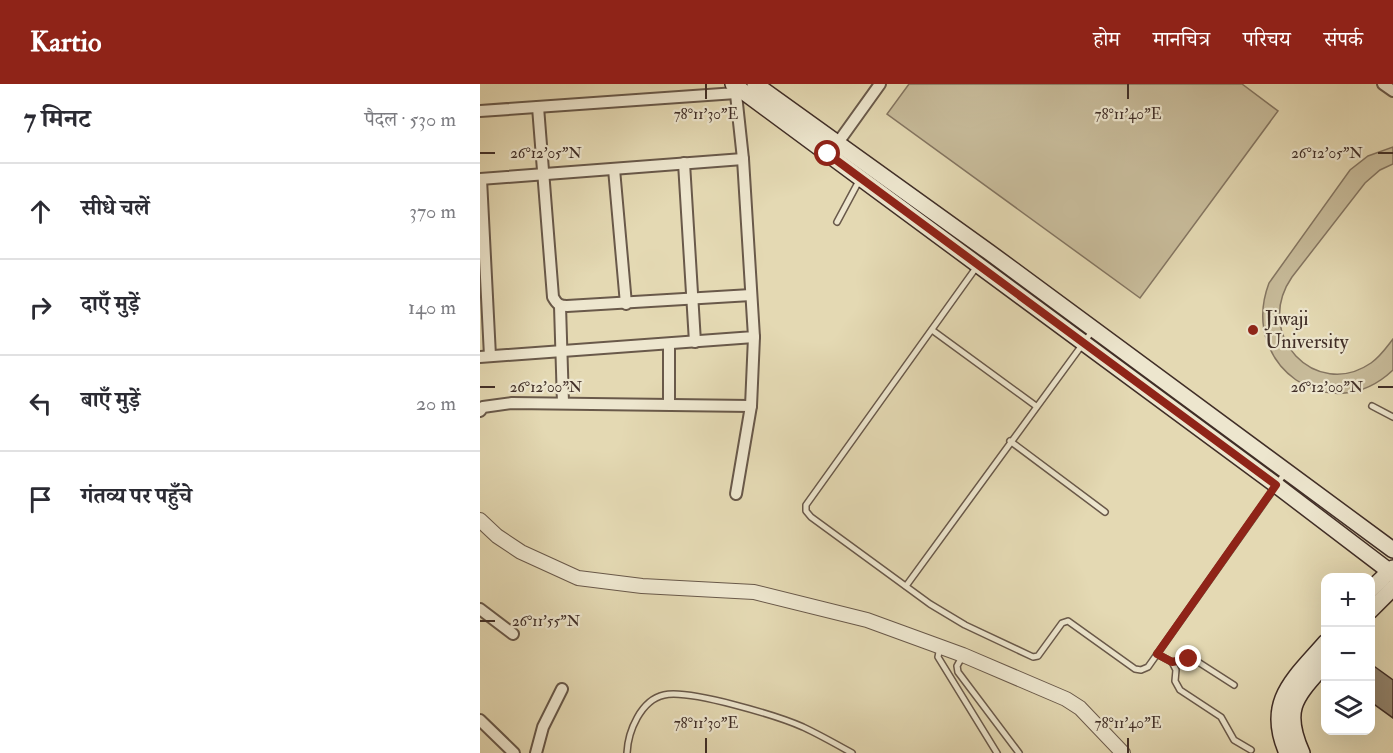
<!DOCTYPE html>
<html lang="hi">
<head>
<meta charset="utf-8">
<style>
  body { margin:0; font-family:"IM FELL Double Pica","Noto Serif Devanagari",serif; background:#f7f7f7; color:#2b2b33 }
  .controls { position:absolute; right:18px; bottom:18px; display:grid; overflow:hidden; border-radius:12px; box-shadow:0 6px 24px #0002 }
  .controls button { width:54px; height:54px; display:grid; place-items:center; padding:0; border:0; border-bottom:2px solid #e1e1e2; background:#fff; color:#2b2b33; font:30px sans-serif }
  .stop { position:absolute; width:18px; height:18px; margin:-14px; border:4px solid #8f2418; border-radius:50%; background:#fff }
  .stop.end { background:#8f2418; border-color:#fff; box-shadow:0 2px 6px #0008 }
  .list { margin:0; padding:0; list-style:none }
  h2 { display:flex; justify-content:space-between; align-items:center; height:78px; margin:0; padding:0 24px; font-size:26px }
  h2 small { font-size:20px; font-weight:400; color:#7c7c81 }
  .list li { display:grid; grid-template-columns:39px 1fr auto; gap:18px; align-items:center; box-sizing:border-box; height:96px; padding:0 24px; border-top:2px solid #e1e1e2 }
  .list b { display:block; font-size:22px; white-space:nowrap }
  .list em { font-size:20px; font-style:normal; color:#7c7c81 }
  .icon { flex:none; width:33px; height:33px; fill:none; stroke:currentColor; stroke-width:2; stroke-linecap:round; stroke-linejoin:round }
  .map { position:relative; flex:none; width:913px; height:669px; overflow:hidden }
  header { display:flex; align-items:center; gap:36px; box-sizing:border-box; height:84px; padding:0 30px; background:#8f2418; color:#fff }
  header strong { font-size:28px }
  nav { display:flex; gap:33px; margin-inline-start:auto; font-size:21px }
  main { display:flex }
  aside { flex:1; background:#fff }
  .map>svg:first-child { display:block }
</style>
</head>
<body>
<header>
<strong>Kartio</strong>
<nav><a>होम</a><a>मानचित्र</a><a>परिचय</a><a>संपर्क</a></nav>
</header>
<main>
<aside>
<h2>7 मिनट<small>पैदल · 530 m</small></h2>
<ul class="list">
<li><svg class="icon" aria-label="ahead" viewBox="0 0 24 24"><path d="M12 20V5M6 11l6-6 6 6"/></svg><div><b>सीधे चलें</b></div><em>370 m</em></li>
<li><svg class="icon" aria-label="right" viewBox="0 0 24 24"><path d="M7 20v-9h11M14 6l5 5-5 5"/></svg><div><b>दाएँ मुड़ें</b></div><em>140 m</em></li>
<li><svg class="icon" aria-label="left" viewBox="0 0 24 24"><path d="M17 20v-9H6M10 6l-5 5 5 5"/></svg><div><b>बाएँ मुड़ें</b></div><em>20 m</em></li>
<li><svg class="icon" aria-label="arrive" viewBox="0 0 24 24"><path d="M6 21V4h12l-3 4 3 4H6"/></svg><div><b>गंतव्य पर पहुँचे</b></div></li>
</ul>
</aside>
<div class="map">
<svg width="913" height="669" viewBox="0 0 913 669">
  <rect width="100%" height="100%" fill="#e4d9b3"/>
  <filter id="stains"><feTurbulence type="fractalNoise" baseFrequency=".00333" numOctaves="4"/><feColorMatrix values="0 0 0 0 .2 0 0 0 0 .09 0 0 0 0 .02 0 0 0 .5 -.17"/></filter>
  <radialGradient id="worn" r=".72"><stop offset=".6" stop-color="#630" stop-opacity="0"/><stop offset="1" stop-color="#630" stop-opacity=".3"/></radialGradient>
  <g fill="#c8bc9b" stroke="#847561" stroke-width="1.5">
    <path d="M429,0H762L798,27L660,214L407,30Z"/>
    <path d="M913,63V80L900,86L885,99L812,193C772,251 836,317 891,279C900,273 906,264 913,255V286C850,346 758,281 789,199L870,86L888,72Z"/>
  </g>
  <path fill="#958770" stroke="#402e27" stroke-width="1.5" d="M891,580L913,596V634L891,618Z"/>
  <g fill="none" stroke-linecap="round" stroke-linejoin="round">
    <defs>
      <g id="service">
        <path d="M357,138L380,95"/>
        <path d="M498,181L326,421V427L331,433L450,520L485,541L553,573L558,572L582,539L588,537L655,585L661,586L668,583L805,389"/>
        <path d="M452,246L556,322"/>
        <path d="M892,322L913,333"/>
        <path d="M530,357L625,428"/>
        <path d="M426,502L613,246"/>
        <path d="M460,563L458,573L517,669"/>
        <path d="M677,570L692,578L696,586L695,597L700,606L741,633L754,656L771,666"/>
        <path d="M482,573L477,582L478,588L539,669"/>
        <path d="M692,578L709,575L715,576L754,601"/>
        <path d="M147,669C148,647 161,616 184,611C209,605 298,632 323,643C340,651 356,660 372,669"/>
      </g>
      <g id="minor">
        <path d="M903,0L913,7"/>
        <path d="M58,23L73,213C77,220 79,222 87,222L271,211"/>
        <path d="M0,27L256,9"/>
        <path d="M357,60L400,0"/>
        <path d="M204,79L215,258"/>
        <path d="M134,85L146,220"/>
        <path d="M0,95L263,75"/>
        <path d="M1,95L10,272"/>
        <path d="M80,222L83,319"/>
        <path d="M0,273L274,253L263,75L255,1"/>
        <path d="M189,320V260"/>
        <path d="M0,327L3,323L32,319L271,322"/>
        <path d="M256,410L271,322L274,253"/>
        <path d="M0,525L33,550"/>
        <path d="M0,636L34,669"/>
        <path d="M56,669L63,643L82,605"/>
      </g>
      <path id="tertiary" d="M0,436L17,452L41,468L98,494L162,502L274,508L387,536L483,571L586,615L600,624L643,669"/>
      <g id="secondary">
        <path d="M253,0L796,401L913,490"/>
        <path d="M275,0L509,168L913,466"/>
        <path d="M890,506L913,484"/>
        <path d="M890,527L913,504"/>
        <path d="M807,669C784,617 814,595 846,558"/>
        <path d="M822,669C802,624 816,613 846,579"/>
      </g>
    </defs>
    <use href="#service" stroke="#69594a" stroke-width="8"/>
    <use href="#minor" stroke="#69594a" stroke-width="14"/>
    <use href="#tertiary" stroke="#69594a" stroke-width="16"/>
    <use href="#secondary" stroke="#402e27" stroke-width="18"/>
    <use href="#service" stroke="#ede6ce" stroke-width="5"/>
    <use href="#minor" stroke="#ede6ce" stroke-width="10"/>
    <use href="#tertiary" stroke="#ede6ce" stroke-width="14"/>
    <use href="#secondary" stroke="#ede6ce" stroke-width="15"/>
  </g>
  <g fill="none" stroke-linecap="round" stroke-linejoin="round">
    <path stroke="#8f2418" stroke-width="8" d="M348,70L796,401L677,570L692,578L709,575"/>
  </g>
  <path fill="none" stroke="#402e27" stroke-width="2" d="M226,0V15M648,0V15M0,69H15M898,69H913M0,303H15M898,303H913M0,537H15M226,654V669M648,654V669"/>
  <circle fill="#8f2418" stroke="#ede6ce" stroke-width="2" cx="773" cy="246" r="6"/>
  <g text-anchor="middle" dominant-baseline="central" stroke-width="4.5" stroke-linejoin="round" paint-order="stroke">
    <g font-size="20" fill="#402e27" stroke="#ede6ce" text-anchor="start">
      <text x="785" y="234">Jiwaji<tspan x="785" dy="23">University</tspan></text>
    </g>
  </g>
  <g font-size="15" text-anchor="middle" fill="#402e27" stroke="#ede6ce" stroke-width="4.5" stroke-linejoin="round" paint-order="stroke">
    <text x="226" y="35">78°11'30"E</text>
    <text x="648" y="35">78°11'40"E</text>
    <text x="66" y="74">26°12'05"N</text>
    <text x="847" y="74">26°12'05"N</text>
    <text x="66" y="308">26°12'00"N</text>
    <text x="847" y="308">26°12'00"N</text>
    <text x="66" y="542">26°11'55"N</text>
    <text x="226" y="644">78°11'30"E</text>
    <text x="648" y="644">78°11'40"E</text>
  </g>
  <rect width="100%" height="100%" filter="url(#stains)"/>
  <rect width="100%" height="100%" fill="url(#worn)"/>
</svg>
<div class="controls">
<button>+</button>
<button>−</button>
<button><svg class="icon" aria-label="layers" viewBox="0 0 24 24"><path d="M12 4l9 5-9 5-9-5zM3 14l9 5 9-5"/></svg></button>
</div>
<div class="stop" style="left:348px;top:70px"></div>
<div class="stop end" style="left:709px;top:575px"></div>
</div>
</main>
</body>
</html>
